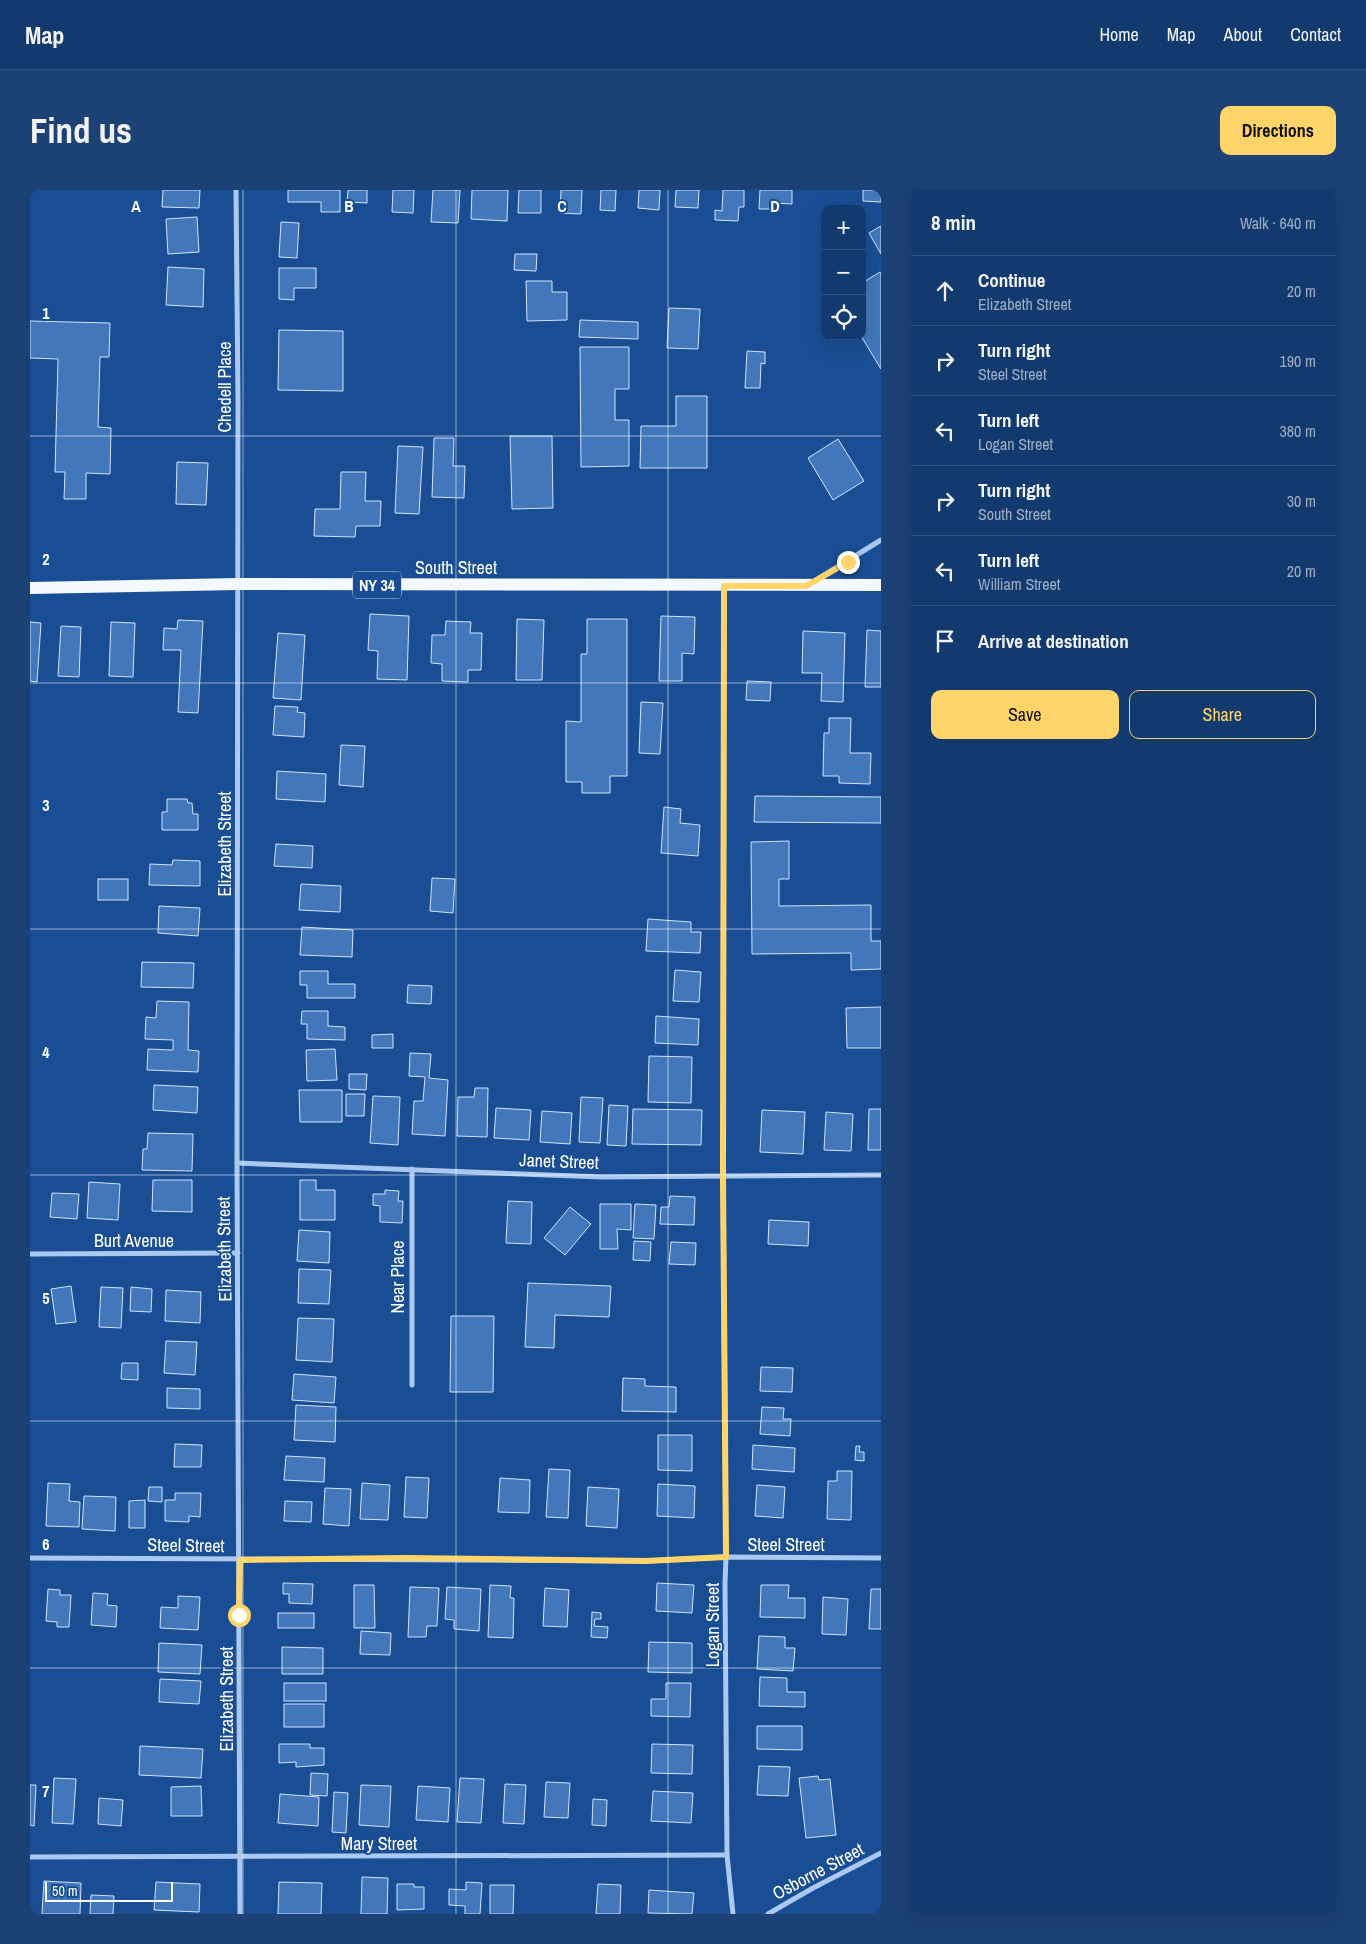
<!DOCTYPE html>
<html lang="en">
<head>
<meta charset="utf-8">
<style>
  body { margin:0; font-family:"Archivo Narrow",sans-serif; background:#1c4174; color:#f1f3f6 }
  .controls { position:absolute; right:15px; top:15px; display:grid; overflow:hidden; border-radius:10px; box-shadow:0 5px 20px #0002 }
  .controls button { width:45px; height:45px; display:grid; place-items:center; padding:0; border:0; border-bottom:1px solid #325482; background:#133a6f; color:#f1f3f6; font:25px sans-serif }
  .scale { position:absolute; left:15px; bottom:12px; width:128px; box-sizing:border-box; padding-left:5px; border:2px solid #fff; border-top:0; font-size:14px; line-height:18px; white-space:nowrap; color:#fff; -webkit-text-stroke:4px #194e94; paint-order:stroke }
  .stop { position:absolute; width:15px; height:15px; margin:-11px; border:4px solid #ffd56a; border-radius:50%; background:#fff }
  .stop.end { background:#ffd56a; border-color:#fff; box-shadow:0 1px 5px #0008 }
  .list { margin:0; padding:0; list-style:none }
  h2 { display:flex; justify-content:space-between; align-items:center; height:65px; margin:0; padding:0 20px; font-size:21px }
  h2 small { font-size:16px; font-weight:400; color:#9dadc3 }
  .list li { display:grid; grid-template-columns:32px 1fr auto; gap:15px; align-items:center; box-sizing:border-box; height:70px; padding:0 20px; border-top:1px solid #325482 }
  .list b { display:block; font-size:19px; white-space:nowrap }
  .list p { margin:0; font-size:16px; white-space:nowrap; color:#9dadc3 }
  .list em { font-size:16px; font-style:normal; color:#9dadc3 }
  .actions { display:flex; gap:10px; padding:15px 20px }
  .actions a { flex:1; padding:11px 0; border:1px solid #ffd56a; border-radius:10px; text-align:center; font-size:18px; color:#ffd56a }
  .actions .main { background:#ffd56a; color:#111 }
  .icon { flex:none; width:28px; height:28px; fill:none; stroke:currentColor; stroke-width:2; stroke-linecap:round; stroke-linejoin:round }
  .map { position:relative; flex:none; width:851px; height:1724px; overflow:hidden; border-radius:10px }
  header { display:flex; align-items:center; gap:30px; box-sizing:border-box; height:70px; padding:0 25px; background:#133a6f; border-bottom:1px solid #325482 }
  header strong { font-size:24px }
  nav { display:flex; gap:28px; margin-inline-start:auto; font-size:18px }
  .intro { display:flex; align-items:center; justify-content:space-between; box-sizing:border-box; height:120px; padding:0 30px }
  h1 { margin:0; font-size:35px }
  .button { padding:12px 22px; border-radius:10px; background:#ffd56a; color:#111; font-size:18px; font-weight:700 }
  main { display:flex; gap:30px; padding:0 30px }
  aside { flex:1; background:#133a6f; border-radius:10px; box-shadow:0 5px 20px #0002 }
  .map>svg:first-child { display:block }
</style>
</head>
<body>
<header>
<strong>Map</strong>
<nav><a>Home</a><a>Map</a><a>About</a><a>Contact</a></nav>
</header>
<div class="intro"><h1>Find us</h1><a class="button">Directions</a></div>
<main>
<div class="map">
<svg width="851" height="1724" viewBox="0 0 851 1724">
  <rect width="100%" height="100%" fill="#194e94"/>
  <g fill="#4277bb" stroke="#d2e4fb">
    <path d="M133,0H170L169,18L132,17Z"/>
    <path d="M258,0H310V22H291V12H258Z"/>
    <path d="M318,0H337V13L317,12Z"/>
    <path d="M363,0H384L383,23L362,22Z"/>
    <path d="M403,0H430L428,33L401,32Z"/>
    <path d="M442,0H478L477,31L441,29Z"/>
    <path d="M489,0H511V23H488Z"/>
    <path d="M531,0H552L551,24L530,23Z"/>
    <path d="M571,0H586L585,21L570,20Z"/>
    <path d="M609,0H630L629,20L608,18Z"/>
    <path d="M646,0H669L668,18L645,17Z"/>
    <path d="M693,0H714V17H709L708,31L685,30V20L692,21Z"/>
    <path d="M730,0H762V14L742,13L741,19H729Z"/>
    <path d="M833,0H851V12L833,11Z"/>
    <path d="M167,27L169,62L138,64L136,29Z"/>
    <path d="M251,32L269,33L267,68L249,67Z"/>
    <path d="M851,36V64L839,43Z"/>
    <path d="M485,64H507L506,81L484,80Z"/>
    <path d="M138,77L174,79L173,117L136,115Z"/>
    <path d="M249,78H286V98H264V110L249,109Z"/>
    <path d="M850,82L851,84V179L831,146L832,93Z"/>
    <path d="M496,91H522V102H537V130L497,131Z"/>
    <path d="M639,118L670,119L668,159L637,158Z"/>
    <path d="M550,130L608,132V149L549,147Z"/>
    <path d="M0,131L80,133L79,167H70L68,237L81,238L80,284L56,283V309H34L35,282H25L28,169L0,168Z"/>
    <path d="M249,140L313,141V201L248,200Z"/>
    <path d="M550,157H599V199H585V230H599V276L551,277Z"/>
    <path d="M717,161L735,162V174L731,173L730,198H715Z"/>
    <path d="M646,206H677V278H610L611,236H646Z"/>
    <path d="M480,246H522L523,318L482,319Z"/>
    <path d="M404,248H424L423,276H435L434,308L402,307Z"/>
    <path d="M808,249L834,291L803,310L778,268Z"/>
    <path d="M368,256L393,257L389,324L365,323Z"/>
    <path d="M147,272L178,273L176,315L146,314Z"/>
    <path d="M311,282H336L335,311H351L350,336H326L325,347L284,346L285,319H310Z"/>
    <path d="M340,424L379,426L377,490L347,489L348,461L338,460Z"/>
    <path d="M631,426L665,427L664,464L652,463V491H629Z"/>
    <path d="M487,429L514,430L512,490H486Z"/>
    <path d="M557,429H597V586H580V603H552V592H536V531L551,532V464H557Z"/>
    <path d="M148,430L173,431L168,523L148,522L151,460H133L134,438L147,439Z"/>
    <path d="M416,431L441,432L440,443H452L451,480H438V492L412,491V474L401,473L402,445H415Z"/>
    <path d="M0,432L11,433L7,492L0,491Z"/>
    <path d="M81,432L105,433L103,487L79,486Z"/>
    <path d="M31,436L51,437L49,487L28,486Z"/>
    <path d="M837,440L851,441V497H835Z"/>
    <path d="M773,441L815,443L813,512L791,511L792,483H772Z"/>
    <path d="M248,443L275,445L271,510L243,508Z"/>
    <path d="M717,491L741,492L740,511L716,510Z"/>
    <path d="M611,512L633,513L630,564L609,563Z"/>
    <path d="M245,516L268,517L267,522L275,523L274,547L243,545Z"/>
    <path d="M799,528H821L820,563H841L840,594L809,593V586H793L794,543H799Z"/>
    <path d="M311,555L335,556L333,597L309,595Z"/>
    <path d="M247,581L296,584L295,612L246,609Z"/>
    <path d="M725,606L851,607V633L724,632Z"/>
    <path d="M137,609H157L158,613H162L163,624H168V640H132V622H137Z"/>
    <path d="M634,617L651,619L650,633L670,635L668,666L631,663Z"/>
    <path d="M759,651V689H749V716L841,715V751H851V779L821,780V763L722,764L721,652Z"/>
    <path d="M246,654L283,656L282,678L244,676Z"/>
    <path d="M143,670L170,671V696L119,695L120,674L142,675Z"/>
    <path d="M402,688L425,689L423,723L400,721Z"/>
    <rect x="68" y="689" width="30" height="21"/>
    <path d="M271,694L311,696L310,722L269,720Z"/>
    <path d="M129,716L170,718L168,746L128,743Z"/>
    <path d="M618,729L661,732V742H671L670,763L616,761Z"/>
    <path d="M272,737L323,740L322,767L270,765Z"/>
    <path d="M112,772L164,773L163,798L111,797Z"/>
    <path d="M645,780L671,782L669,812L643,811Z"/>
    <path d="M270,781H298V794H325V808H277V795H270Z"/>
    <path d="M378,795L402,796L401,814L377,813Z"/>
    <path d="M127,811L159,812L158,860L169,861L168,882L117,880L118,859L143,860V850L115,849L116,827L126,828Z"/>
    <path d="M851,817V858H817L816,818Z"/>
    <path d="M272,821H298V836L315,837V850L277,849V834H271Z"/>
    <path d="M626,826L669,829L668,855L625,853Z"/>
    <path d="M363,844V858H342V845Z"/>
    <path d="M305,859L307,890L277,891L276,860Z"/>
    <path d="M380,863L401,864L399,888L418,890L415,946L382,944L384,911H393L395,887L379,886Z"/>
    <path d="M619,866L662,867L661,913L618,912Z"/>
    <path d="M319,884H337L336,900L319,899Z"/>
    <path d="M124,895L168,897L167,923L123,920Z"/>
    <path d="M445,898H458L457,947L427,946L428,907H444Z"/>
    <path d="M269,900H312V932H270Z"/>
    <path d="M316,904H335L334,926H316Z"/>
    <path d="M343,906L370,907L368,955L340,953Z"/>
    <path d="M551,907L573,908L570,953L549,952Z"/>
    <path d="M579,915L598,916L596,956L577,955Z"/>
    <path d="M466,918L501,920L499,950L464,948Z"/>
    <path d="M603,919L672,920L671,955L602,954Z"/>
    <path d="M839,919H851V960H838Z"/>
    <path d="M732,920L775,922L773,964L730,962Z"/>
    <path d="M512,921L542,923L540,954L510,952Z"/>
    <path d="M796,922L823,924L821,961L794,960Z"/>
    <path d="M118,943L163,944L162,981L112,980L113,959H117Z"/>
    <path d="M123,990H162V1022L122,1021Z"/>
    <path d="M270,990H286V1000H305V1030H270Z"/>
    <path d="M59,992L90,994L88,1030L57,1028Z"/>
    <path d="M355,1000L369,1001L368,1011H373L372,1033L350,1032V1016L343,1015V1004H355Z"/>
    <path d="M22,1003L49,1004L47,1029L20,1027Z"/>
    <path d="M640,1006L665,1007L664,1035L630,1034L631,1017H639Z"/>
    <path d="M478,1011L502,1012L501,1054L476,1053Z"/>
    <path d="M570,1014H601V1040L587,1039L588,1059H570Z"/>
    <path d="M605,1014L626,1015L624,1049L603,1048Z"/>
    <path d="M540,1017L561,1034L535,1065L514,1048Z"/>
    <path d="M739,1030L779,1032L778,1056L738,1054Z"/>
    <path d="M269,1040L300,1042L299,1073L267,1071Z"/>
    <path d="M604,1051L621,1052L620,1071L603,1070Z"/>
    <path d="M641,1052L666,1053L665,1075L639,1074Z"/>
    <path d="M269,1079L301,1080L299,1114L268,1113Z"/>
    <path d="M498,1093L581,1096L579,1127L525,1125L524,1158L495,1157Z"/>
    <path d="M41,1096L46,1132L26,1134L21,1099Z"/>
    <path d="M71,1097L93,1098L91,1138L69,1137Z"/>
    <path d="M101,1097L122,1099L121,1122L100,1121Z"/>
    <path d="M136,1100L171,1102L170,1133L135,1131Z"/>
    <path d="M421,1126H464L463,1202H420Z"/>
    <path d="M268,1128L304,1129L302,1172L266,1170Z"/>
    <path d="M136,1151L167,1152L165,1185L134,1183Z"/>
    <path d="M92,1173H108V1190L91,1189Z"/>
    <path d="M731,1177L763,1178L762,1202L730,1201Z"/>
    <path d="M264,1184L306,1187L304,1213L262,1210Z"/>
    <path d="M593,1188L615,1189V1196L646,1197V1222L592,1221Z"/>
    <path d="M137,1198L170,1199V1219L137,1218Z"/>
    <path d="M266,1215L306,1217L305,1252L264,1250Z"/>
    <path d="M732,1217L754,1218L753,1229H761L760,1246L730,1244Z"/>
    <path d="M628,1245H662V1281L628,1280Z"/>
    <path d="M145,1254L172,1255L171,1277H144Z"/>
    <path d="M723,1255L765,1258L764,1282L722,1279Z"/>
    <path d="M826,1256H830L829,1262H834V1271L825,1270Z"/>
    <path d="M256,1266L295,1268L294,1292L254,1290Z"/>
    <path d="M519,1279L540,1280L538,1328L516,1327Z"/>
    <path d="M807,1281H822L821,1330L797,1329L798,1291H807Z"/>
    <path d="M376,1287L399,1288L397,1328L374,1327Z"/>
    <path d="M470,1288L500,1290L499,1323L468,1322Z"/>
    <path d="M18,1293L40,1294L39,1311L50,1312L49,1337L16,1336Z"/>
    <path d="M332,1293L360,1295L358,1330L330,1329Z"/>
    <path d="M628,1294L665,1296L664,1328L627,1326Z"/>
    <path d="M727,1295L755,1297L753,1328L725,1326Z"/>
    <path d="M119,1297H132V1312L118,1311Z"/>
    <path d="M558,1297L589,1299L587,1338L556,1336Z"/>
    <path d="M295,1298L321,1299L319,1336L293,1334Z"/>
    <path d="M145,1303H171L170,1327L159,1326V1332L135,1331V1310H145Z"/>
    <path d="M54,1306L86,1307L85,1341L52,1339Z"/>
    <path d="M115,1310V1338H99V1311Z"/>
    <path d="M255,1311L282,1312L281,1332L254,1331Z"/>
    <path d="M253,1393L283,1394L282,1414L259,1413V1404H253Z"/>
    <path d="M627,1393L664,1395L662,1423L626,1421Z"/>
    <path d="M324,1395H344L345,1438H324Z"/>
    <path d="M460,1395L481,1396L480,1408H484L483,1448L458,1447Z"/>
    <path d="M731,1395H759L758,1408H775V1428L730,1427Z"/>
    <path d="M380,1397L409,1398L407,1436H397L396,1447H378Z"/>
    <path d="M417,1397L451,1399L449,1441L424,1439V1430L415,1429Z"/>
    <path d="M515,1398L539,1400L537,1437L513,1436Z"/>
    <path d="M18,1399L30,1400V1405H41L39,1437H27V1432L16,1431Z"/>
    <path d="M841,1399H851V1439H839Z"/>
    <path d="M63,1403L78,1404L77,1415L87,1416L86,1437L61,1435Z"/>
    <path d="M148,1406L170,1407L168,1440L130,1438L131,1417L148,1418Z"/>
    <path d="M793,1407L818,1409L816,1445L792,1444Z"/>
    <path d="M562,1422L571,1423V1429H565L564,1436L578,1437L577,1448L561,1447Z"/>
    <rect x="248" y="1423" width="36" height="15"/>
    <path d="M331,1441L361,1443L360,1465L330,1464Z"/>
    <path d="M729,1446L755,1447V1458H765L763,1481L727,1479Z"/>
    <path d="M619,1452L662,1453V1483L618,1482Z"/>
    <path d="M129,1453L172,1455L170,1484L128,1482Z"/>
    <path d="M252,1457L293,1458V1484H252Z"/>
    <path d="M730,1487L757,1488V1502H775V1517L729,1516Z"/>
    <path d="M130,1489L171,1491L169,1514L129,1512Z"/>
    <rect x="254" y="1493" width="42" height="18"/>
    <path d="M636,1493H661L660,1527L621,1526V1509H636Z"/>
    <rect x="254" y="1514" width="40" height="23"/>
    <path d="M727,1536H772V1560L727,1559Z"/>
    <path d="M249,1554H280V1558H294V1575L266,1577V1572L249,1573Z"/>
    <path d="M622,1554L663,1555L662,1584L621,1583Z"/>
    <path d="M110,1556L173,1559L171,1588L109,1585Z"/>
    <path d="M729,1576L760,1577L758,1606L727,1605Z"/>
    <path d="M281,1583L298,1584L297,1606L280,1605Z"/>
    <path d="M788,1586L789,1590L800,1589L806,1645L776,1648L769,1588Z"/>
    <path d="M24,1588L46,1589L43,1634L22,1633Z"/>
    <path d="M430,1588L454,1589L451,1633L427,1632Z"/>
    <path d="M516,1592L540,1593L538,1628L514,1627Z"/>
    <path d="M475,1594L496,1595L494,1634L473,1633Z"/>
    <path d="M0,1595H6L4,1636L0,1635Z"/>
    <path d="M331,1595L361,1596L359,1637L329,1635Z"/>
    <path d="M171,1596L172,1626H141V1597Z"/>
    <path d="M388,1596L420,1598L418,1632L386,1630Z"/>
    <path d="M623,1601L663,1603L661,1633L621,1631Z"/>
    <path d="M304,1602L318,1603L316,1643L302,1642Z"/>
    <path d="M250,1604L289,1607L288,1636L248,1633Z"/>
    <path d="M69,1608L93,1610L91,1636L68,1634Z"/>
    <path d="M563,1609L577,1610L576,1636L562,1635Z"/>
    <path d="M332,1687L358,1688L357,1724H331Z"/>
    <path d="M14,1691L51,1693L50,1724H12Z"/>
    <path d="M126,1692L170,1694L169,1722L124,1720Z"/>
    <path d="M249,1692L292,1693L291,1724H248Z"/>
    <path d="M436,1692L452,1693L450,1724H435V1716L419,1715V1699L436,1700Z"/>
    <path d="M367,1694H384V1697H394V1719L367,1720Z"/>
    <path d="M568,1694L591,1695L590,1724H566Z"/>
    <path d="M460,1695H484L483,1724H460Z"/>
    <path d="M619,1700L664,1703L662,1724L618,1723Z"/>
    <path d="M61,1705L84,1706L83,1724H60Z"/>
  </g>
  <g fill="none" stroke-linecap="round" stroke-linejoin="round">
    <g stroke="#abc9f0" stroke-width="5">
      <path d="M206,0L208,211L207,973L210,1724"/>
      <path d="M783,392L851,350"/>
      <path d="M694,396L693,987L696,1367L695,1393L697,1665L703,1724"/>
      <path d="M207,973L572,987L851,985"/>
      <path d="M0,1064L208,1063"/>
      <path d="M382,1195V979"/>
      <path d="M0,1368L616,1371L696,1367L851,1368"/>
      <path d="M0,1667L697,1665"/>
      <path d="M738,1724L783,1698L851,1663"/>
    </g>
    <path stroke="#f4f8ff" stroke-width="12" d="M0,398L208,394L851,395"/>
  </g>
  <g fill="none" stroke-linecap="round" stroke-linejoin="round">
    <path stroke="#ffd56a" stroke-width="6" d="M209,1425L210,1370L375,1368L616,1371L696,1367L693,987L694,396H776L818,372"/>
  </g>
  <path fill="none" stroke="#fff" stroke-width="1" stroke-opacity="0.55" d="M213,0V1724M426,0V1724M638,0V1724M0,246H851M0,493H851M0,739H851M0,985H851M0,1231H851M0,1478H851"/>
  <g text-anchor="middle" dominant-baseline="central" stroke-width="4" stroke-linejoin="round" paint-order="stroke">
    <rect fill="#194e94" stroke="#bacadf" stroke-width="1" x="323" y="381.5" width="48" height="27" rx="4"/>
    <g font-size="16" font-weight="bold" fill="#fff">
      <text x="347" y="395">NY 34</text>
    </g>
    <g font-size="18" fill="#fff" stroke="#194e94">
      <text transform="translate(194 197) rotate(-90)">Chedell Place</text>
      <text x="426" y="377">South Street</text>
      <text transform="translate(194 654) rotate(-90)">Elizabeth Street</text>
      <text transform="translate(529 971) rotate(2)">Janet Street</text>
      <text x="104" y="1050">Burt Avenue</text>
      <text transform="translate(194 1059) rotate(-91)">Elizabeth Street</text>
      <text transform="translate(367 1087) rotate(-90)">Near Place</text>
      <text x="756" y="1354">Steel Street</text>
      <text transform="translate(156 1355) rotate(1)">Steel Street</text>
      <text transform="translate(682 1435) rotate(-90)">Logan Street</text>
      <text transform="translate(196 1509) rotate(-90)">Elizabeth Street</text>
      <text x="349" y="1653">Mary Street</text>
      <text transform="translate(788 1681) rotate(-28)">Osborne Street</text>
    </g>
  </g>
  <g font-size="16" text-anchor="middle" font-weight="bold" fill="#fff" stroke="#194e94" stroke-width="4" stroke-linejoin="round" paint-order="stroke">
    <text x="106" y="22">A</text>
    <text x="319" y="22">B</text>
    <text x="532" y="22">C</text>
    <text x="745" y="22">D</text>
    <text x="16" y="129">1</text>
    <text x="16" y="375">2</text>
    <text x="16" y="621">3</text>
    <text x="16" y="868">4</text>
    <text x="16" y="1114">5</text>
    <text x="16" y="1360">6</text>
    <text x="16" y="1607">7</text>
  </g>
</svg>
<div class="controls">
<button>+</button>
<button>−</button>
<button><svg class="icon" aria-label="locate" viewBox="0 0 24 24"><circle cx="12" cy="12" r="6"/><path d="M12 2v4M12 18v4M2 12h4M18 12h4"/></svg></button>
</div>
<div class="scale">50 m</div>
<div class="stop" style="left:209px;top:1425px"></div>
<div class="stop end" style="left:818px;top:372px"></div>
</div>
<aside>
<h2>8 min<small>Walk · 640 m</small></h2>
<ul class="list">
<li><svg class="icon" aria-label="ahead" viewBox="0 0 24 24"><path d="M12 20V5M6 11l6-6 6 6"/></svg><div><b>Continue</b><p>Elizabeth Street</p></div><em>20 m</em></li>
<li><svg class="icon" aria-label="right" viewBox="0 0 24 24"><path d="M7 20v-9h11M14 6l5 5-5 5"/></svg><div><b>Turn right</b><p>Steel Street</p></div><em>190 m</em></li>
<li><svg class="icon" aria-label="left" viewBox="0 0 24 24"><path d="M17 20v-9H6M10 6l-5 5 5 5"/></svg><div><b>Turn left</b><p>Logan Street</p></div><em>380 m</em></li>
<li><svg class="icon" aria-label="right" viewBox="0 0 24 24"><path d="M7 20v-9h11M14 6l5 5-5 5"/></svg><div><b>Turn right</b><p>South Street</p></div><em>30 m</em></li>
<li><svg class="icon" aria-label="left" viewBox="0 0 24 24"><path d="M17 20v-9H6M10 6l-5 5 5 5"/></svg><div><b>Turn left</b><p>William Street</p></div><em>20 m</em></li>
<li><svg class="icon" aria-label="arrive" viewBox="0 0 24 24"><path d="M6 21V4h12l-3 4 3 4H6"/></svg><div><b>Arrive at destination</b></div></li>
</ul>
<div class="actions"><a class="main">Save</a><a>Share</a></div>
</aside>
</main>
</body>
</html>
